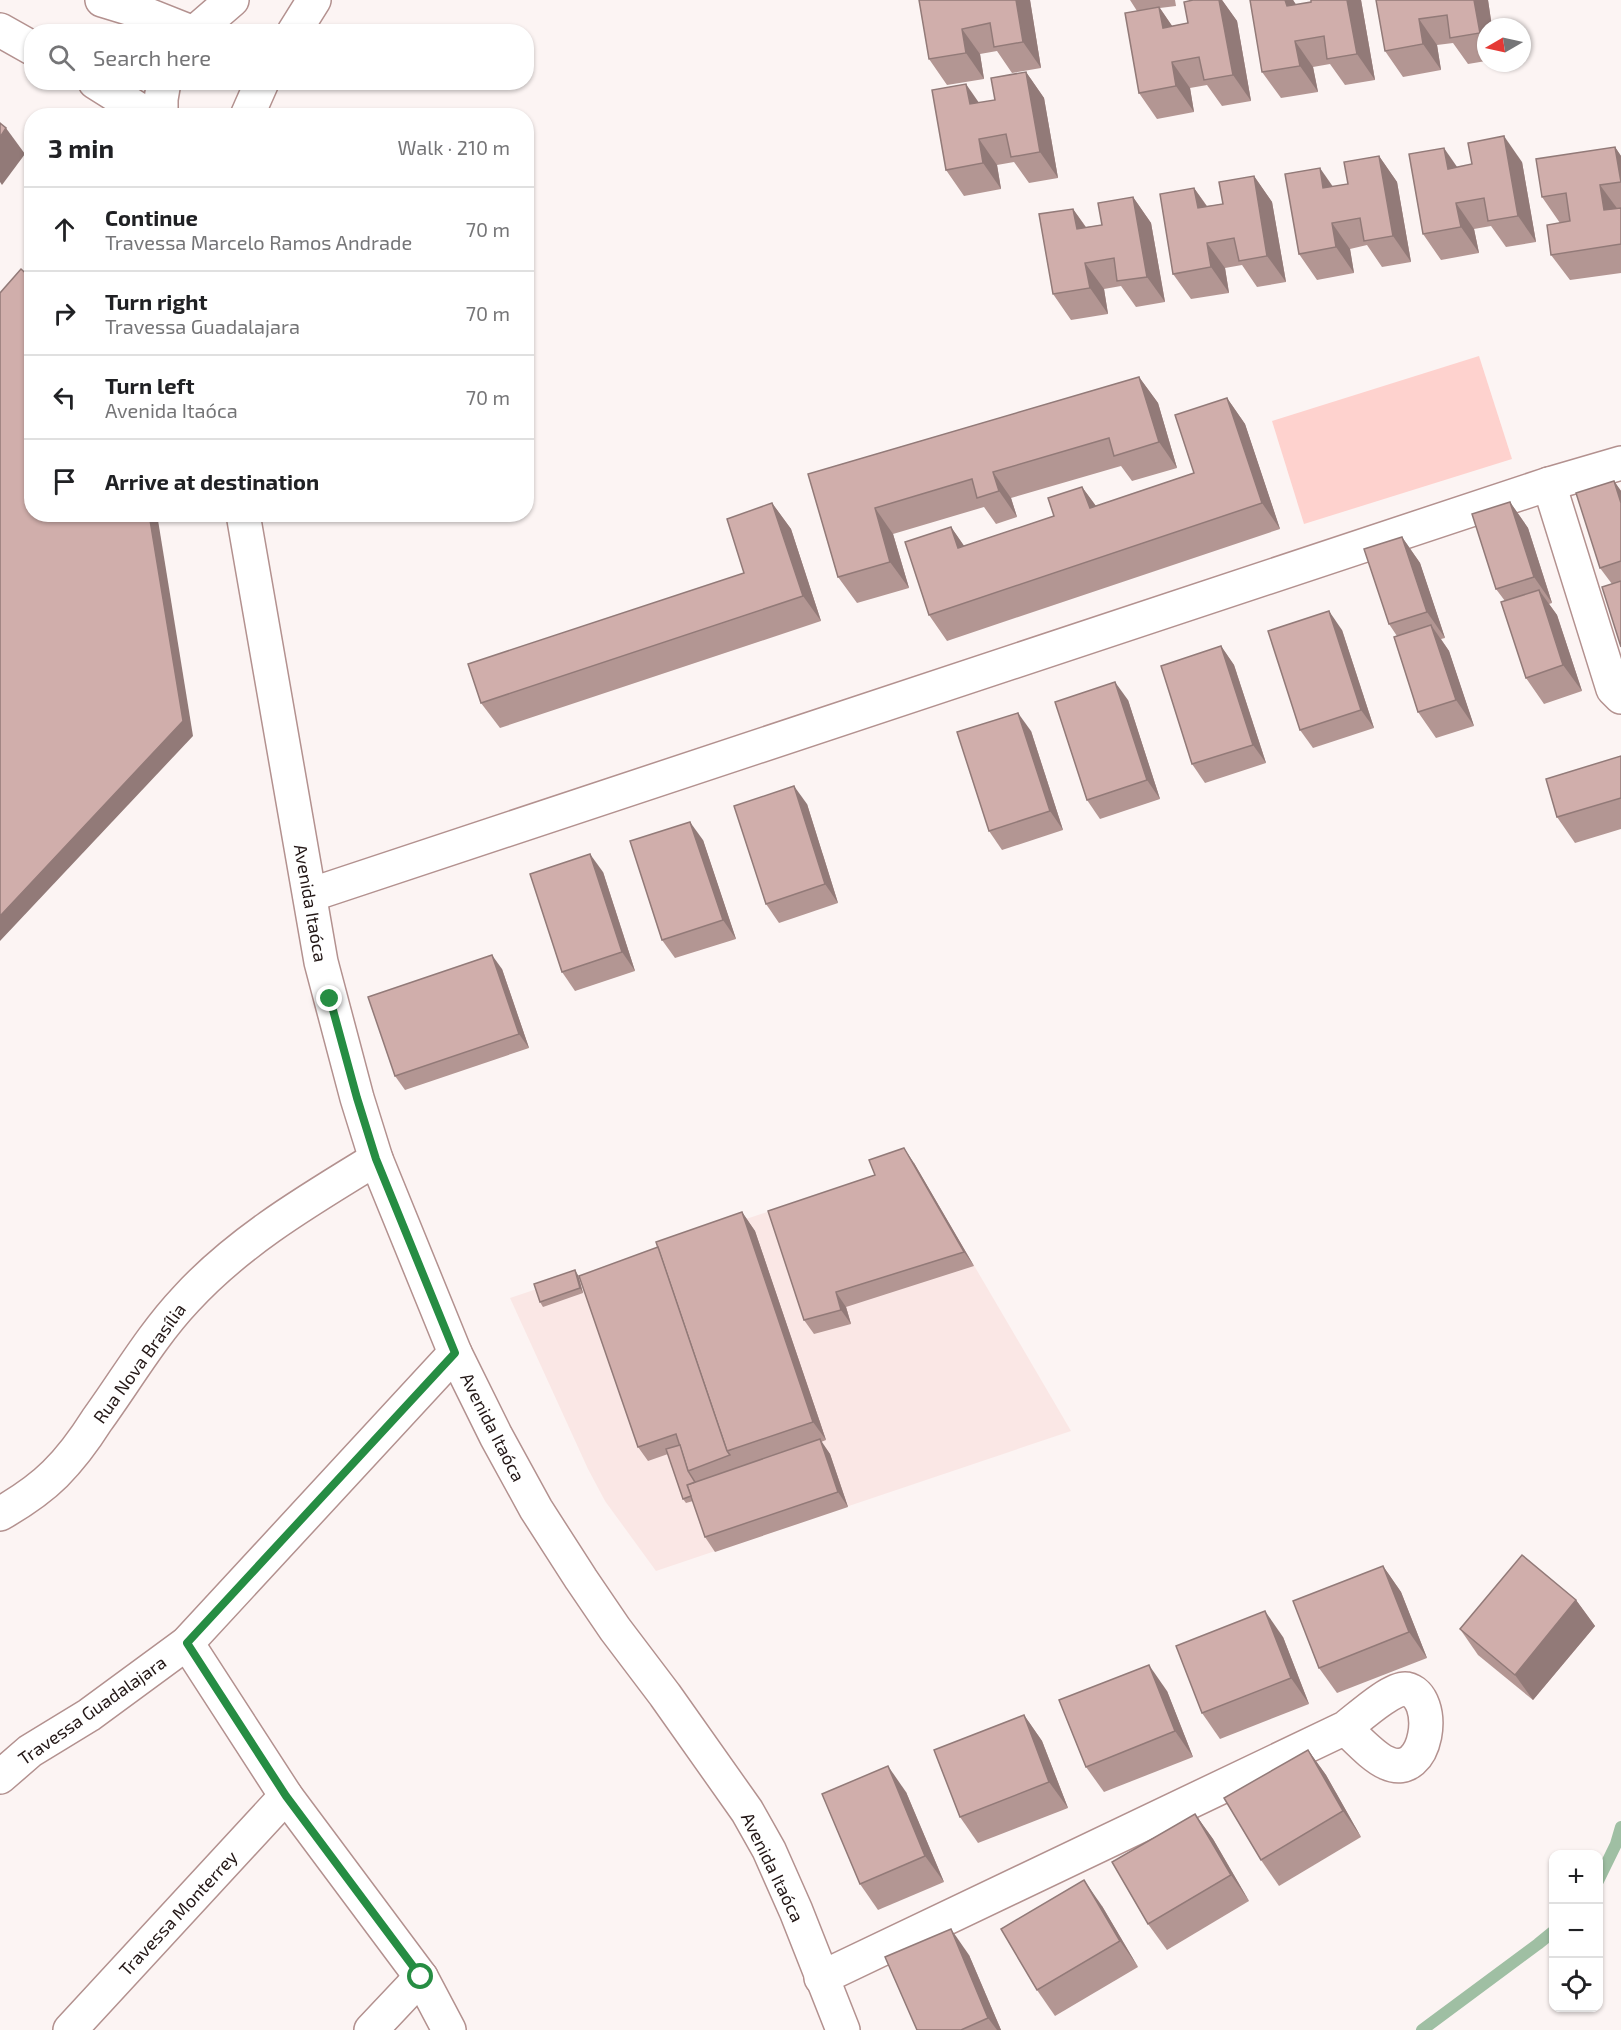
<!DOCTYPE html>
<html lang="en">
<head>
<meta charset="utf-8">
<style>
  body { margin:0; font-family:"Exo 2",sans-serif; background:#f2f2f2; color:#202124 }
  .controls { position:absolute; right:18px; bottom:18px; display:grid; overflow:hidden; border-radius:12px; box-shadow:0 2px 4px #0004 }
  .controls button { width:54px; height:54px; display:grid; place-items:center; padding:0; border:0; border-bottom:2px solid #e0e0e0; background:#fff; color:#202124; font:30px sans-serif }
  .compass { position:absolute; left:1477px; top:18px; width:54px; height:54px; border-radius:50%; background:#fff; box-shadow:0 2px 4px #0004; rotate:261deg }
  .stop { position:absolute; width:18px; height:18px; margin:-14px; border:4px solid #268d43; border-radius:50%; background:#fff }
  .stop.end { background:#268d43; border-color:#fff; box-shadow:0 2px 6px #0008 }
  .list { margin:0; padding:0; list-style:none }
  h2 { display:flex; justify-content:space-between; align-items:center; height:78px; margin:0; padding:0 24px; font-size:26px }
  h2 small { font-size:20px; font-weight:400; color:#757577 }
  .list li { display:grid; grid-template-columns:39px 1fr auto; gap:18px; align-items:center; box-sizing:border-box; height:84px; padding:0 24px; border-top:2px solid #e0e0e0 }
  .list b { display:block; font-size:22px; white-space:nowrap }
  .list p { margin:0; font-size:20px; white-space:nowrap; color:#757577 }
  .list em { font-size:20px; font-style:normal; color:#757577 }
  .icon { flex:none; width:33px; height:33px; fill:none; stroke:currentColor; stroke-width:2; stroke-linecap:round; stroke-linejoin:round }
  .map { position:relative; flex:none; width:1621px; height:2030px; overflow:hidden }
  .search { position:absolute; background:#fff; box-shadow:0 2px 4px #0004; left:24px; top:24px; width:510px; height:66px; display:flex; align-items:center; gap:15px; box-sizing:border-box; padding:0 21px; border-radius:24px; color:#757577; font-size:22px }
  .panel { position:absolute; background:#fff; box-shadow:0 2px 4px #0004; left:24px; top:108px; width:510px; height:414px; border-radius:24px }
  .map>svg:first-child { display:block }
</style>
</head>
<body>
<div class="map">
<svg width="1621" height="2030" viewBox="0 0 1621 2030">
  <rect width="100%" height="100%" fill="#fcf4f3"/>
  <path fill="#fae7e5" d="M914,1163L1071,1431L656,1571L605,1501L588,1469L510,1298Z"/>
  <path fill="#fed2ce" d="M1479,356L1512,459L1304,524L1272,421Z"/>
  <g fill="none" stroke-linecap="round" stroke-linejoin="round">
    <g stroke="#9fbfa3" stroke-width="12">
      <path d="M1598,1881L1616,1844L1621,1827"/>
      <path d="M1422,2030L1538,1944L1554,1931"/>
    </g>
    <defs>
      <g id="street">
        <path d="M1549,484L1613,689L1621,697"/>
        <path d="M310,895L1549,484L1621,463"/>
        <path d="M0,1514C19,1503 39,1490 55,1474C71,1458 85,1439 97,1420C126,1380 152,1335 186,1299C239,1241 309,1200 376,1159"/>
        <path d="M187,1643L286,1796L421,1977L449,2030"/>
        <path d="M0,1777L30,1751L89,1715L187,1643L455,1353"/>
        <path d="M821,1978L1345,1728C1357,1719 1392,1687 1406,1689C1440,1696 1428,1782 1387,1763C1374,1758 1356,1738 1345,1728"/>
        <path d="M70,2030L286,1796"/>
        <path d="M371,2030L421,1977"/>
      </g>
      <path id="secondary" d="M243,514L321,962L357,1098L376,1159L455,1353L496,1436L536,1509L581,1579L615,1629L665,1695L747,1811L769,1850L796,1911L843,2030"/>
      <g id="primary">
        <path d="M102,0L138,11L191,32"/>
        <path d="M0,30L32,48"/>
        <path d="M195,32L232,0"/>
        <path d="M294,32L314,0"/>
        <path d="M95,82L149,116"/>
        <path d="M161,116V99L164,82"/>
        <path d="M247,116L262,82"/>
      </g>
    </defs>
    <use href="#street" stroke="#b3918f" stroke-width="36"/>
    <use href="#secondary" stroke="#b3918f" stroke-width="36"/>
    <use href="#primary" stroke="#b3918f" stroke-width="36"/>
    <use href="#street" stroke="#fff" stroke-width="33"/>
    <use href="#secondary" stroke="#fff" stroke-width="33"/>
    <use href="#primary" stroke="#fff" stroke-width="33"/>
  </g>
  <g fill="#b39693">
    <path d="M919,0H1030L1041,68L1012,73L997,51L980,54L984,79L947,85L929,59Z"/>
    <path d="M1130,0H1175L1176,6L1160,8L1172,26L1188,23L1193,0H1222L1237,21L1251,101L1222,106L1207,85L1190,88L1194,112L1157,119L1139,93L1137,11Z"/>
    <path d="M1293,0L1296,5L1311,2V0H1361L1375,80L1345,85L1330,64L1313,67L1318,92L1281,98L1262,72Z"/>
    <path d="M1376,0H1488L1492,27H1486V61L1468,64L1453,43L1437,45L1441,70L1403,77L1385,51Z"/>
    <path d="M1026,72L1044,98L1058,178L1029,183L1014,162L997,165L1001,189L964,196L946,170L979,103L995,100Z"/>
    <path d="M1615,147L1621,156V273L1570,280L1551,255L1560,223L1542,197Z"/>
    <path d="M1379,156L1397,182L1411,262L1382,267L1367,245L1350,249L1354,273L1317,280L1299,254L1333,187L1348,184Z"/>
    <path d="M1522,162L1536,242L1506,247L1491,226L1474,229L1479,253L1441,260L1423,234L1457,167Z"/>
    <path d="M1254,176L1272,202L1286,282L1257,287L1242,265L1225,268L1229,293L1191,299L1173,274L1194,188L1207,206L1223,204Z"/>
    <path d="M1133,197L1151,223L1165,302L1136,307L1121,286L1104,289L1108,314L1071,320L1053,294L1073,209L1086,227L1102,225Z"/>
    <path d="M1139,377L1158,403L1177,468L1132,481L1121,466L1011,498L1017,517L996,524L984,507L893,534L909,588L857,603L838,577L808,474Z"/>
    <path d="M1227,398L1245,424L1280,529L947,641L929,615L951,527L964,546L1054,516L1082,487L1096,506L1194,473Z"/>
    <path d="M1614,481L1621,491V647L1612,584L1600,568Z"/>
    <path d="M1510,502L1528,528L1552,603L1549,604L1557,615L1582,691L1544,704L1526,678L1505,601L1496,589Z"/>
    <path d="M772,503L791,529L821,621L500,728L481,703L744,573Z"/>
    <path d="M1402,537L1420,563L1445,638L1441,639L1449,651L1474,726L1436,738L1418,712L1397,636L1389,624Z"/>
    <path d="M1342,630L1374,728L1313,748L1300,730Z"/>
    <path d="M1221,646L1234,665L1266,763L1205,783L1192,764Z"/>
    <path d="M1128,700L1160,799L1100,819L1087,800Z"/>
    <path d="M1031,731L1063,830L1002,850L989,831Z"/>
    <path d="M1621,756V829L1575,843L1557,817Z"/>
    <path d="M807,804L838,903L779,923L766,904Z"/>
    <path d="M703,840L736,939L675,958L662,940Z"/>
    <path d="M603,872L635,971L575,991L562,972Z"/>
    <path d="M502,969L529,1048L405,1090L395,1076Z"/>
    <path d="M914,1163L974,1266L846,1307L851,1324L814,1334L804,1320Z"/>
    <path d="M742,1212L755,1231L826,1440L821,1442L830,1454L848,1507L715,1552L705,1537L693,1501L686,1503L683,1499L668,1454L648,1461L638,1447L658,1247Z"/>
    <path d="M578,1275L583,1293L543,1307L540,1302Z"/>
    <path d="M1383,1566L1401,1592L1427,1658L1337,1693L1319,1668Z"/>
    <path d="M1576,1600L1595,1626L1533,1700L1478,1655L1460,1629Z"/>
    <path d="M1283,1637L1309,1704L1220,1739L1202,1713Z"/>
    <path d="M1167,1691L1193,1757L1104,1792L1086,1767Z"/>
    <path d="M1024,1715L1042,1741L1068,1808L978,1843L960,1817Z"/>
    <path d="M1308,1750L1326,1775L1361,1837L1279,1886L1261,1860Z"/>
    <path d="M906,1792L944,1882L878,1910L860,1884Z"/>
    <path d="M1195,1814L1213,1839L1249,1901L1167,1950L1148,1924Z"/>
    <path d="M1102,1906L1138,1967L1055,2016L1037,1990Z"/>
    <path d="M969,1955L1001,2030H917Z"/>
  </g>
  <g fill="#927a78">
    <path d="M1016,0H1030L1041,68L1023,42Z"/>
    <path d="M1219,0H1222L1237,21L1251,101L1233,75Z"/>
    <path d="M1285,0H1293L1301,12L1287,6Z"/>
    <path d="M1347,0H1361L1375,80L1357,54Z"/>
    <path d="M1474,0H1488L1492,27H1486V42L1480,33Z"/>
    <path d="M1159,7L1177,33L1163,28Z"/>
    <path d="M1419,19L1437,45L1441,70L1423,44Z"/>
    <path d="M962,29L980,54L984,79L966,53Z"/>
    <path d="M1295,41L1313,67L1318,92L1300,66Z"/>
    <path d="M1172,62L1190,88L1194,112L1176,86Z"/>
    <path d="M1026,72L1044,98L1058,178L1040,152Z"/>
    <path d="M966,84L984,110L970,104Z"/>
    <path d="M6,128L25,154L2,185L0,182V137Z"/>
    <path d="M1504,136L1522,162L1536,242L1518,216Z"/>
    <path d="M979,139L997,165L1001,189L983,163Z"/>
    <path d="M1615,147L1621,156V183Z"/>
    <path d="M1444,148L1462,174L1448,169Z"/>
    <path d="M1379,156L1397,182L1411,262L1393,236Z"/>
    <path d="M1320,168L1338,194L1323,188Z"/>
    <path d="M1254,176L1272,202L1286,282L1267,256Z"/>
    <path d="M1600,185L1619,211L1604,210Z"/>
    <path d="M1194,188L1212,214L1198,208Z"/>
    <path d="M1133,197L1151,223L1165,302L1147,277Z"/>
    <path d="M1456,203L1474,229L1479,253L1461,227Z"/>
    <path d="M1073,209L1091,235L1077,229Z"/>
    <path d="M1332,223L1350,249L1354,273L1336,247Z"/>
    <path d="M1207,243L1225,268L1229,293L1211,267Z"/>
    <path d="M1085,263L1104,289L1108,314L1090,288Z"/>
    <path d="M1139,377L1158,403L1177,468L1159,442Z"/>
    <path d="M1227,398L1245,424L1280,529L1262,503Z"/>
    <path d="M993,472L1011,498L1017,517L999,491Z"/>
    <path d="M1614,481L1621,491V503Z"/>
    <path d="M1082,487L1101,513L1090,508Z"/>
    <path d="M1510,502L1528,528L1552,603L1534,577Z"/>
    <path d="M772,503L791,529L821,621L803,596Z"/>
    <path d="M875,508L893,534L909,588L890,562Z"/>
    <path d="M149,514H157L193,736L0,941V916Z"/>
    <path d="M951,527L969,553L958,548Z"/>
    <path d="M1402,537L1420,563L1445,638L1427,612Z"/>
    <path d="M1539,590L1557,615L1582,691L1563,665Z"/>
    <path d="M1329,611L1342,630L1374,728L1361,710Z"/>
    <path d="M1431,625L1449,651L1474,726L1456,700Z"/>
    <path d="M1221,646L1234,665L1266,763L1253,745Z"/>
    <path d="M1115,682L1128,700L1160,799L1147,780Z"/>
    <path d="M1018,713L1031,731L1063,830L1050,811Z"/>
    <path d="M794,786L807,804L838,903L825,884Z"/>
    <path d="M690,822L703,840L736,939L723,920Z"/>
    <path d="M590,854L603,872L635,971L622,952Z"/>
    <path d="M492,955L502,969L529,1048L519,1034Z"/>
    <path d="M904,1148L914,1163L974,1266L964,1252Z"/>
    <path d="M742,1212L755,1231L826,1440L813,1422Z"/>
    <path d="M575,1270L578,1275L583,1293L580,1288Z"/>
    <path d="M836,1292L846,1307L851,1324L841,1310Z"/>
    <path d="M820,1439L830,1454L848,1507L838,1492Z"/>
    <path d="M1383,1566L1401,1592L1427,1658L1409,1632Z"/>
    <path d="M1576,1600L1595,1626L1533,1700L1515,1675Z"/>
    <path d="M1265,1611L1283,1637L1309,1704L1291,1678Z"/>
    <path d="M1149,1665L1167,1691L1193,1757L1175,1731Z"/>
    <path d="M1024,1715L1042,1741L1068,1808L1049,1782Z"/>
    <path d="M1308,1750L1326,1775L1361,1837L1343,1811Z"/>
    <path d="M888,1766L906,1792L944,1882L925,1856Z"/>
    <path d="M1195,1814L1213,1839L1249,1901L1231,1875Z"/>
    <path d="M1084,1880L1102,1906L1138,1967L1120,1941Z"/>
    <path d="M951,1929L969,1955L1001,2030H997L988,2018Z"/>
  </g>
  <g fill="#d0aeab" stroke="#927a78" stroke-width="1.5">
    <path d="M919,0H1016L1023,42L994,47L990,23L962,29L966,53L929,59Z"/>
    <path d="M1193,0H1219L1233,75L1204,80L1199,57L1172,62L1176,86L1139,93L1125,13L1159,7L1163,28L1188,23L1184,2Z"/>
    <path d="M1250,0H1285L1287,6L1311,2V0H1347L1357,54L1327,59L1324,36L1295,41L1300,66L1262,72Z"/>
    <path d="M1376,0H1474L1480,33L1450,38L1447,15L1419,19L1423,44L1385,51Z"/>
    <path d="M1026,72L1040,152L1011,157L1006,134L979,139L983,163L946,170L932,90L966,84L970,104L995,100L991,78Z"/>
    <path d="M0,123L6,128L0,137Z"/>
    <path d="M1504,136L1518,216L1488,221L1484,198L1456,203L1461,227L1423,234L1409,154L1444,148L1448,169L1472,164L1468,143Z"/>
    <path d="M1615,147L1621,182L1600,185L1604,210L1621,208V244L1551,255L1547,225L1570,221L1566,193L1542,197L1536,159Z"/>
    <path d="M1379,156L1393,236L1364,241L1360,218L1332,223L1336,247L1299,254L1285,174L1320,168L1323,188L1348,184L1344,162Z"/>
    <path d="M1254,176L1267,256L1239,261L1234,238L1207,243L1211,267L1173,274L1160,194L1194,188L1198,208L1223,204L1219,182Z"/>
    <path d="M1133,197L1147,277L1117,281L1114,258L1085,263L1090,288L1053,294L1039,214L1073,209L1077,229L1102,225L1098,203Z"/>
    <path d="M21,269L32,279V514H149L183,721L0,916V293Z"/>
    <path d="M1139,377L1159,442L1114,456L1109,438L993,472L999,491L977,498L972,479L875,508L890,562L838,577L808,474Z"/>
    <path d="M1227,398L1262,503L929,615L905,542L951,527L958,548L1054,516L1048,498L1082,487L1090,508L1194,473L1175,415Z"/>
    <path d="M1614,481L1621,503V561L1600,568L1576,493Z"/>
    <path d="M1510,502L1534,577L1496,589L1472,514Z"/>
    <path d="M772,503L803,596L481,703L468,664L744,573L727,519Z"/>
    <path d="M1402,537L1427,612L1389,624L1364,549Z"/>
    <path d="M1621,581V647L1602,587Z"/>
    <path d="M1539,590L1563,665L1526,678L1501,602Z"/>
    <path d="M1329,611L1361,710L1300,730L1268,631Z"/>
    <path d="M1431,625L1456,700L1418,712L1394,637Z"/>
    <path d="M1221,646L1253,745L1192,764L1161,666Z"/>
    <path d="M1115,682L1147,780L1087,800L1055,702Z"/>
    <path d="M1018,713L1050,811L989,831L957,732Z"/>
    <path d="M1621,756V798L1557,817L1546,779Z"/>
    <path d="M794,786L825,884L766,904L734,806Z"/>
    <path d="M690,822L723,920L662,940L630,841Z"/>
    <path d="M590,854L622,952L562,972L530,874Z"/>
    <path d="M492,955L519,1034L395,1076L368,997Z"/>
    <path d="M904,1148L964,1252L836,1292L841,1310L804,1320L768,1211L875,1175L869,1160Z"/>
    <path d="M742,1212L813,1422L727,1451L656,1242Z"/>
    <path d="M658,1247L727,1451L730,1455L688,1471L676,1434L638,1447L579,1276Z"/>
    <path d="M575,1270L580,1288L540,1302L534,1284Z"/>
    <path d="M820,1439L838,1492L705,1537L687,1485Z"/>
    <path d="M680,1445L688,1471L695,1482L687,1485L691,1496L683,1499L666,1449Z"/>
    <path d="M1522,1555L1576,1600L1515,1675L1460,1629Z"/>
    <path d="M1383,1566L1409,1632L1319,1668L1293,1601Z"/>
    <path d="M1265,1611L1291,1678L1202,1713L1176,1646Z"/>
    <path d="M1149,1665L1175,1731L1086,1767L1059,1700Z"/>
    <path d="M1024,1715L1049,1782L960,1817L934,1750Z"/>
    <path d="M1308,1750L1343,1811L1261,1860L1224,1798Z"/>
    <path d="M888,1766L925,1856L860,1884L822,1794Z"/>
    <path d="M1195,1814L1231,1875L1148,1924L1112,1862Z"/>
    <path d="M1084,1880L1120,1941L1037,1990L1001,1929Z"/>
    <path d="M951,1929L988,2018L961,2030H917L885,1957Z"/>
  </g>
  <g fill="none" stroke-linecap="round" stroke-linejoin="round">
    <path stroke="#268d43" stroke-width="8" d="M330,999L357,1098L376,1159L455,1353L187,1643L286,1796L421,1977"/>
  </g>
  <g text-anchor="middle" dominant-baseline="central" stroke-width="6" stroke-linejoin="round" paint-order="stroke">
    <g font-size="18" fill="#231716" stroke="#fff">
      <text transform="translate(311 903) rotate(80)">Avenida Itaóca</text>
      <text transform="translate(139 1363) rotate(-54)">Rua Nova Brasília</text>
      <text transform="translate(493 1427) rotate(63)">Avenida Itaóca</text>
      <text transform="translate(92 1710) rotate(-35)">Travessa Guadalajara</text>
      <text transform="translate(773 1867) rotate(64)">Avenida Itaóca</text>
      <text transform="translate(178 1913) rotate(-47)">Travessa Monterrey</text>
    </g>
  </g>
</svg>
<div class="controls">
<button>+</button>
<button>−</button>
<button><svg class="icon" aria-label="locate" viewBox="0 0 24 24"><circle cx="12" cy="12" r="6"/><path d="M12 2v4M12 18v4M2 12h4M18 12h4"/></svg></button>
</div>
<svg class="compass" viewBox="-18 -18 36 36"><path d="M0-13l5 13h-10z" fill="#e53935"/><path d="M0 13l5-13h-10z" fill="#757577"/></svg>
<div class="stop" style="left:421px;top:1977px"></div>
<div class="stop end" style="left:330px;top:999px"></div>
<div class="search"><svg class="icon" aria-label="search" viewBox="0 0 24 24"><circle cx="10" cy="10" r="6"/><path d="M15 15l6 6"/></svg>Search here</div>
<section class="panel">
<h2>3 min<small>Walk · 210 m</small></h2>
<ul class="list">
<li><svg class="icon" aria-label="ahead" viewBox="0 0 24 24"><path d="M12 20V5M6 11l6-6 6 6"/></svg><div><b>Continue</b><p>Travessa Marcelo Ramos Andrade</p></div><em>70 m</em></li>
<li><svg class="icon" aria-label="right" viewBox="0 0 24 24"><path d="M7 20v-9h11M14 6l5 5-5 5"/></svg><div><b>Turn right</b><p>Travessa Guadalajara</p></div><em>70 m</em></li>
<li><svg class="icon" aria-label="left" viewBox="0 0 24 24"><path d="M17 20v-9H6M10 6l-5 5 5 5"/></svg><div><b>Turn left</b><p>Avenida Itaóca</p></div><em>70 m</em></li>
<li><svg class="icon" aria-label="arrive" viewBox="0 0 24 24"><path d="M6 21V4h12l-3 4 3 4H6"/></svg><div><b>Arrive at destination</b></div></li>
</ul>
</section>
</div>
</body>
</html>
